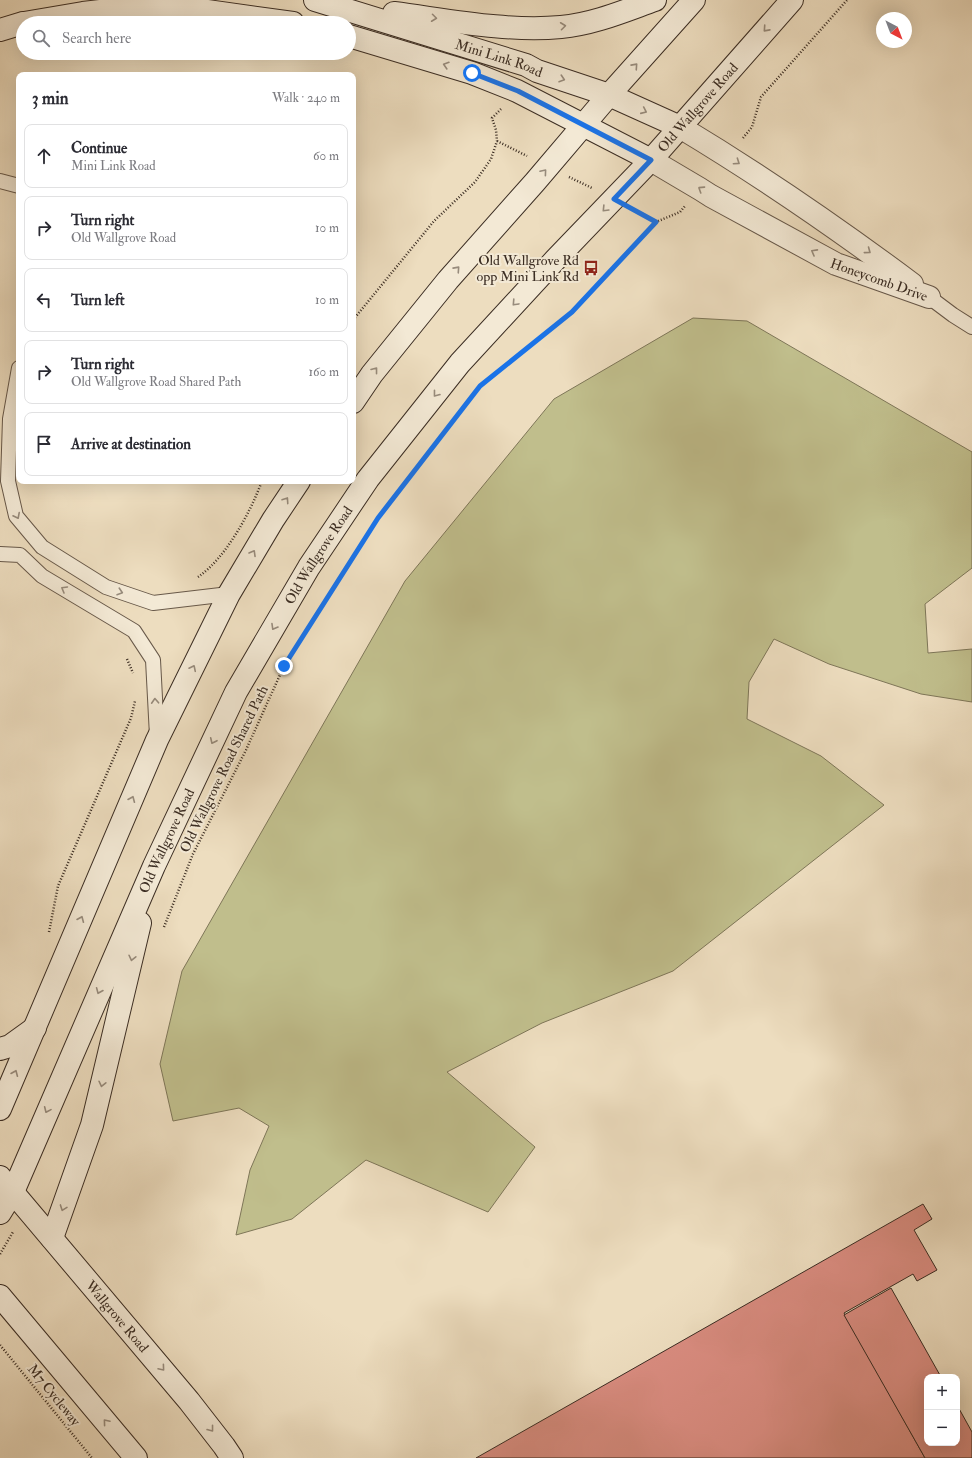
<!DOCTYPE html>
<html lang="en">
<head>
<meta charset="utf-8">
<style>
  body { margin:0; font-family:"IM FELL Double Pica",serif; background:#f7f7f7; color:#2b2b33 }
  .controls { position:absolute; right:12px; bottom:12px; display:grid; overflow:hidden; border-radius:8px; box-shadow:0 4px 16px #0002 }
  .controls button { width:36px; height:36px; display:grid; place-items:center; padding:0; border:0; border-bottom:1px solid #e1e1e2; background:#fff; color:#2b2b33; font:20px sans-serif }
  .compass { position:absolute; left:876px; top:12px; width:36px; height:36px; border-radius:50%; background:#fff; box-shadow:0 4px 16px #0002; rotate:138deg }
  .stop { position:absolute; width:12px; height:12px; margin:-9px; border:3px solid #1a73e8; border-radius:50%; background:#fff }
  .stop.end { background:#1a73e8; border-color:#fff; box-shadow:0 1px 4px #0008 }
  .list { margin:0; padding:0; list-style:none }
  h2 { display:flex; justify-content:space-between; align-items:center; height:52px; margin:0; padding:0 16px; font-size:17px }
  h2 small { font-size:13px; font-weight:400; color:#7c7c81 }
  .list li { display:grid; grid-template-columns:26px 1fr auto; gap:12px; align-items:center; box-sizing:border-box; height:64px; margin:0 8px 8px; padding:0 8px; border:1px solid #e1e1e2; border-radius:8px }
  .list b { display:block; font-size:15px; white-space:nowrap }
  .list p { margin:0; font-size:13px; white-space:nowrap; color:#7c7c81 }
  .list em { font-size:13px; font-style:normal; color:#7c7c81 }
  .icon { flex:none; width:22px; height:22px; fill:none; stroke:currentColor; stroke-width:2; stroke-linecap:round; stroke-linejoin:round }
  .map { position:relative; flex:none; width:972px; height:1458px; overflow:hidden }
  .search { position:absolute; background:#fff; box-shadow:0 4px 16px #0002; left:16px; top:16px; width:340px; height:44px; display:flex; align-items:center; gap:10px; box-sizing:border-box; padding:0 14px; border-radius:22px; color:#7c7c81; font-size:15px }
  .panel { position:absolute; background:#fff; box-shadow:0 4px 16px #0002; left:16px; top:72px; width:340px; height:412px; border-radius:8px }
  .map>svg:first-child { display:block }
</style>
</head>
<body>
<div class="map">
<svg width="972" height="1458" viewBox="0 0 972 1458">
  <rect width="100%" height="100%" fill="#edddbf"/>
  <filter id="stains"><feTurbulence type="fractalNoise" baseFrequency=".005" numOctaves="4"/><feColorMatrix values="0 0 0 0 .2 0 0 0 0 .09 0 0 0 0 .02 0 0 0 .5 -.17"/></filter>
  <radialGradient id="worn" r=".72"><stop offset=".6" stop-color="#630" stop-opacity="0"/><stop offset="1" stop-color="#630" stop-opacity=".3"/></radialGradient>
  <path fill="#c0be8c" stroke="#7e7658" d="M693,318L747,321L972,452V568L925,604L928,653L972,649V702L921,694L829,664L774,639L749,682L747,719L821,756L884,805L673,971L542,1023L447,1072L535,1147L488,1212L366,1160L292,1219L236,1235L250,1170L269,1126L239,1108L173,1121L160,1064L182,971L405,581L554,399Z"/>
  <g fill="#d98c80" stroke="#3b2d23">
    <path d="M923,1204L932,1219L914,1230L937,1270L917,1281L913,1274L844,1313L925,1458H476Z"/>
    <path d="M891,1288L941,1377H927V1443H957V1405L972,1432V1458H925L844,1315Z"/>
  </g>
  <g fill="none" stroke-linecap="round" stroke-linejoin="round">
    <defs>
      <g id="lane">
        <path d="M0,181L19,186"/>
        <path d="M929,297L953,315L972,327"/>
        <path d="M19,368L10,419L8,481L16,516L42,547L106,587L153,603L229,594"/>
        <path d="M0,554L20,555L42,576L134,631L153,660L157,736"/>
      </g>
      <g id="street">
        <path d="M680,127C760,175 837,228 912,284"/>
        <path id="s1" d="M651,160L700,189L711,196L836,264L929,297"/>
      </g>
      <g id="secondary">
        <path id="s2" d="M315,0L526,65L537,71L609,95L680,127"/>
        <path d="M394,13C448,20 507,32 561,27C594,24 624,11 655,0"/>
        <path d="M24,23L83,13L125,8L207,11L293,23"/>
        <path d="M0,30L23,23"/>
        <path d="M349,36L472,73L517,91L651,160"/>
        <path d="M353,402L372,374L448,280L535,182L609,95L694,0"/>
        <path d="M0,1049L10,1046L35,1028"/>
        <path d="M0,1109L157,740L229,594L273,520L299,481"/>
        <path id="s3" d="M0,1177L189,1401L224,1446L232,1458"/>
        <path id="s4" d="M0,1213L13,1192L154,866L236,692L309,567L368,479L460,363L555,260L651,160L792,0"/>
        <path d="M52,1238L92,1125L140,923"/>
        <path d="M0,1296L136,1458"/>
      </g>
    </defs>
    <use href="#lane" stroke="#68594a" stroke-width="16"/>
    <use href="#street" stroke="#68594a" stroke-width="24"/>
    <use href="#secondary" stroke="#3b2d23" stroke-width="24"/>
    <g stroke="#3b2d23" stroke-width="2.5" stroke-dasharray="1 2" stroke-linecap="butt">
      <path d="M743,138L752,127L761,97L847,0"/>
      <path d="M497,141L527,156"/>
      <path d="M569,177L592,188"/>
      <path d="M635,210L656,222"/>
      <path d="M353,320L434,221L475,182L491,159L497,141L496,130L492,118L501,109"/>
      <path d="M198,577C226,558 250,513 262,481"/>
      <path d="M127,659L133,673"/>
      <path d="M164,927L193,854L246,750L284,666L378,518L480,386L572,312L656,222L680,212L685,206"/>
      <path d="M49,932L58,886L131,718L135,701"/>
      <path d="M0,1254L13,1232"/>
      <path d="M0,1345L92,1458"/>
    </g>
    <use href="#lane" stroke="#f3e9d5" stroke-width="14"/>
    <use href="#street" stroke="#f3e9d5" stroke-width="22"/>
    <use href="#secondary" stroke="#f3e9d5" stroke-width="22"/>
  </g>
  <defs><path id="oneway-chevron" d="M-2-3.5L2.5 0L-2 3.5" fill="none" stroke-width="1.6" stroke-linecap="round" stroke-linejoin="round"/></defs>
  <g stroke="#978b7c">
    <use href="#oneway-chevron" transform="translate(434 18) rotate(7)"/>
    <use href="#oneway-chevron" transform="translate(563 26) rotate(-7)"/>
    <use href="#oneway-chevron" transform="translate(766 29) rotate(132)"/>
    <use href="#oneway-chevron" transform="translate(446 65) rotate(-163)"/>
    <use href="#oneway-chevron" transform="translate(635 66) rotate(-48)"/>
    <use href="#oneway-chevron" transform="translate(562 79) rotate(18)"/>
    <use href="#oneway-chevron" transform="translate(644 111) rotate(24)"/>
    <use href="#oneway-chevron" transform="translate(737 162) rotate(34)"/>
    <use href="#oneway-chevron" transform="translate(544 172) rotate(-50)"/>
    <use href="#oneway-chevron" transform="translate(701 189) rotate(-147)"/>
    <use href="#oneway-chevron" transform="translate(605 209) rotate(134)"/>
    <use href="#oneway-chevron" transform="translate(868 251) rotate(37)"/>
    <use href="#oneway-chevron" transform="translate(814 252) rotate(-151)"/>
    <use href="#oneway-chevron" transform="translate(457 269) rotate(-48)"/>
    <use href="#oneway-chevron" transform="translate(515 303) rotate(133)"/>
    <use href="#oneway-chevron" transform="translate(375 370) rotate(-52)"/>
    <use href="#oneway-chevron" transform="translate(436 394) rotate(128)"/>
    <use href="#oneway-chevron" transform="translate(286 500) rotate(-56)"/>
    <use href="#oneway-chevron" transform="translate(17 516) rotate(63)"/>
    <use href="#oneway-chevron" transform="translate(253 553) rotate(-60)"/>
    <use href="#oneway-chevron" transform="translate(64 589) rotate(-150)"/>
    <use href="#oneway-chevron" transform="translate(120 592) rotate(18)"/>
    <use href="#oneway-chevron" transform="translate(274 627) rotate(120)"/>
    <use href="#oneway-chevron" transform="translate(193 668) rotate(-64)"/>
    <use href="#oneway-chevron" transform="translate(155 701) rotate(-93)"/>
    <use href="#oneway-chevron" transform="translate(213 741) rotate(115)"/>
    <use href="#oneway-chevron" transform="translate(132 799) rotate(-67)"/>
    <use href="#oneway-chevron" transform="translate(81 919) rotate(-67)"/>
    <use href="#oneway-chevron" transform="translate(132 958) rotate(103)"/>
    <use href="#oneway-chevron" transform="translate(99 991) rotate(113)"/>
    <use href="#oneway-chevron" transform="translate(15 1073) rotate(-67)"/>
    <use href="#oneway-chevron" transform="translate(102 1084) rotate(103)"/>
    <use href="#oneway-chevron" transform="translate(47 1110) rotate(114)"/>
    <use href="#oneway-chevron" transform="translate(63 1208) rotate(110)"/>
    <use href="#oneway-chevron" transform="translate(162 1368) rotate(50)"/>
    <use href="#oneway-chevron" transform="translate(106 1422) rotate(-130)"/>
    <use href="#oneway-chevron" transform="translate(211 1429) rotate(52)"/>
  </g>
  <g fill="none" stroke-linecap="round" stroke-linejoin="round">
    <path stroke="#1a73e8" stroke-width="5" d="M284,666L378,518L480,386L572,312L656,222L614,199L651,160L518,91L472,73"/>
  </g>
  <defs>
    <symbol id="bus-bare" viewBox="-9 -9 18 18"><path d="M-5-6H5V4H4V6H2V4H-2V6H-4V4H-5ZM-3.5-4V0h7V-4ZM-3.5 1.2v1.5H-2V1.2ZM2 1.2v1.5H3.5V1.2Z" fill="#8f2418" stroke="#f3e9d5" stroke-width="2.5" paint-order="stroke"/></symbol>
  </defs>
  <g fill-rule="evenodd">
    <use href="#bus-bare" x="580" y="257" width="22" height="22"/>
  </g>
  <g text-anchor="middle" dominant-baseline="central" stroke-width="4" stroke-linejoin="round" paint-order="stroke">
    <g font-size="14" fill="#3b2d23" stroke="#f3e9d5">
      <text stroke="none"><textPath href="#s2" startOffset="193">Mini Link Road</textPath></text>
      <text stroke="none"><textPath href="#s4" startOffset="1320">Old Wallgrove Road</textPath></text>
      <text stroke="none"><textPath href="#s1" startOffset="258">Honeycomb Drive</textPath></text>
      <text stroke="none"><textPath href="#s4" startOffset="732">Old Wallgrove Road</textPath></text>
      <text transform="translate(224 769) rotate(-64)">Old Wallgrove Road Shared Path</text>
      <text stroke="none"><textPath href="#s4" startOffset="408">Old Wallgrove Road</textPath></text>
      <text stroke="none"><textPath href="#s3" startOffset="182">Wallgrove Road</textPath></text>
      <text transform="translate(54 1395) rotate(51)">M7 Cycleway</text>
    </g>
    <g font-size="14" fill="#3b2d23" stroke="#f3e9d5" text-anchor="end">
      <text x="579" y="260">Old Wallgrove Rd<tspan x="579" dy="16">opp Mini Link Rd</tspan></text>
    </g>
  </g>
  <rect width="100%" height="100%" filter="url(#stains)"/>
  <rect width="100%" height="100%" fill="url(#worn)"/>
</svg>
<div class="controls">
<button>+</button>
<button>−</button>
</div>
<svg class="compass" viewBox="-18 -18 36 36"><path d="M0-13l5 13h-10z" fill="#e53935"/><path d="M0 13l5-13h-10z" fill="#7c7c81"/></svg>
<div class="stop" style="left:472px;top:73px"></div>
<div class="stop end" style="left:284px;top:666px"></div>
<div class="search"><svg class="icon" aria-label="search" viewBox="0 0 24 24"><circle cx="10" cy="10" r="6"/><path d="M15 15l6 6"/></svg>Search here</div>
<section class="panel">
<h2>3 min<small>Walk · 240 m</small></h2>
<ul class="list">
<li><svg class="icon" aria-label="ahead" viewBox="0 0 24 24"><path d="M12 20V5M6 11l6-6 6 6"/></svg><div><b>Continue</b><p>Mini Link Road</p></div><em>60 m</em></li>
<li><svg class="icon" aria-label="right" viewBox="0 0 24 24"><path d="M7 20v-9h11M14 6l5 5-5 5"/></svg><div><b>Turn right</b><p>Old Wallgrove Road</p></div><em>10 m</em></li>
<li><svg class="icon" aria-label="left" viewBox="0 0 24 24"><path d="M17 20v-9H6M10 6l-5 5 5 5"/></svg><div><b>Turn left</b></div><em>10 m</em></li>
<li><svg class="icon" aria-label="right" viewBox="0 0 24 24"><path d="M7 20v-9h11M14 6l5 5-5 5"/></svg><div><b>Turn right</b><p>Old Wallgrove Road Shared Path</p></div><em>160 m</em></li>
<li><svg class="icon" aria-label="arrive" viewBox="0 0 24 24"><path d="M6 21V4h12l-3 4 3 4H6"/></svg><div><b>Arrive at destination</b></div></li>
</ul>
</section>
</div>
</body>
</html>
